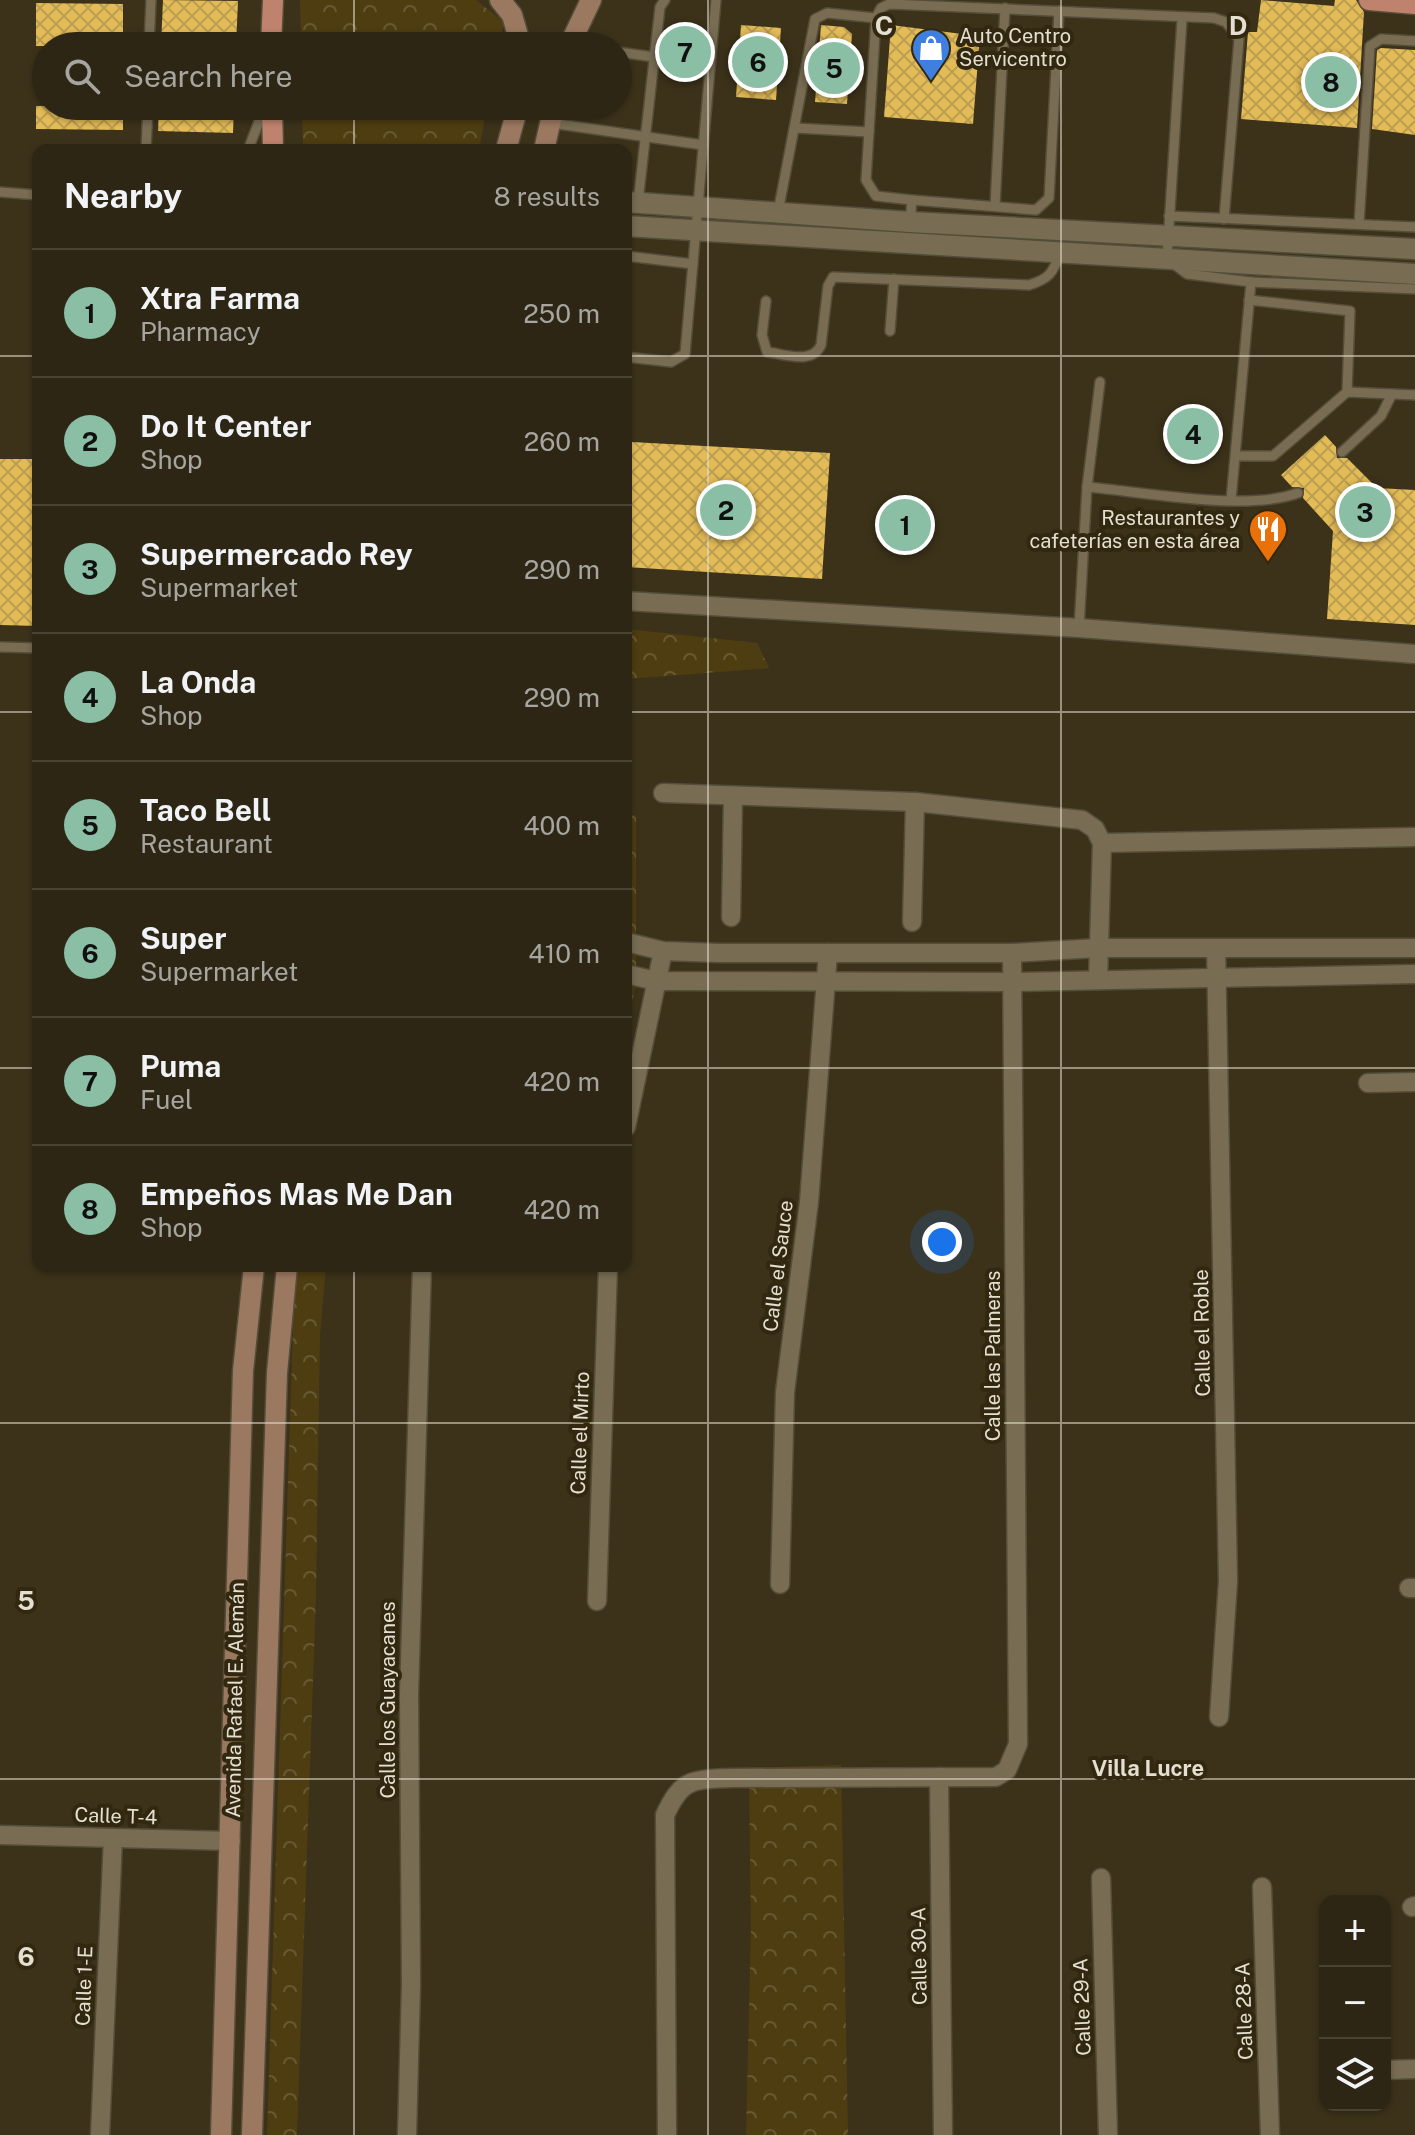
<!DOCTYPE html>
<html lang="en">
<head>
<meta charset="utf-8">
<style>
  body { margin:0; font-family:"Public Sans",sans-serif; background:#352e1d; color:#f1f3f6 }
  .controls { position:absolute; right:24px; bottom:24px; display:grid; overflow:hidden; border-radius:16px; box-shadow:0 2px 6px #0004 }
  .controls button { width:72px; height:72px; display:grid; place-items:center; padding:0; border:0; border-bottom:2px solid #484334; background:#2d2614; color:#f1f3f6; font:40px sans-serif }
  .you { position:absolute; left:942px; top:1242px; width:28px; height:28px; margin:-20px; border:6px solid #fff; border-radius:50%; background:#1a73e8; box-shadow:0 0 0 12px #1a73e833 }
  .badge { display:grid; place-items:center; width:52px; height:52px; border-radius:50%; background:#8abfa5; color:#111; font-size:26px; font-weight:700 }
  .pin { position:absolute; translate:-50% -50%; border:4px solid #fff; box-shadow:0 2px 8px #0006 }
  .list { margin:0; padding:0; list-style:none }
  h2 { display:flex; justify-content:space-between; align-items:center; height:104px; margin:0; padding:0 32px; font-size:34px }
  h2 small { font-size:26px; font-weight:400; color:#a7a5a0 }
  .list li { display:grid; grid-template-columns:52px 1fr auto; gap:24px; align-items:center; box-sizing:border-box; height:128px; padding:0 32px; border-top:2px solid #484334 }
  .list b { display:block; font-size:30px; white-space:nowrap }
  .list p { margin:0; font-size:26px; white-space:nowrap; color:#a7a5a0 }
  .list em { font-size:26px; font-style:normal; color:#a7a5a0 }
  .icon { flex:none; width:44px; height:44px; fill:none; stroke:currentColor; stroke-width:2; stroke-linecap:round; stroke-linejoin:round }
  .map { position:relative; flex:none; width:1415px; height:2135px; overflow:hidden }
  .search { position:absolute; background:#2d2614; box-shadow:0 2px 6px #0004; left:32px; top:32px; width:600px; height:88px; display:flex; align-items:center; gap:20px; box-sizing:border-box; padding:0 28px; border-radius:44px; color:#a7a5a0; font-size:30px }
  .panel { position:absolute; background:#2d2614; box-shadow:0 2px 6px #0004; left:32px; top:144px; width:600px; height:1128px; border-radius:16px }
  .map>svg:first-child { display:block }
</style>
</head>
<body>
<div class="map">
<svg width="1415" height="2135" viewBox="0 0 1415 2135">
  <defs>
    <pattern id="park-crowns" width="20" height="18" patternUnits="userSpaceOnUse" patternTransform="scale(2)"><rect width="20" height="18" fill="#4e3d11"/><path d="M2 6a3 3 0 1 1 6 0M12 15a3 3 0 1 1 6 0" fill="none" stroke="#675933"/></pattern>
    <pattern id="building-cross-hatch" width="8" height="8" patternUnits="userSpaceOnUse" patternTransform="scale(2)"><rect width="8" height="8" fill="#e4bc57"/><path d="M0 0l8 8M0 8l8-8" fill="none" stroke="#bc9e51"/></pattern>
  </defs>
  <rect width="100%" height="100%" fill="#3c321a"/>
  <g fill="url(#park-crowns)">
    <path d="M300,0H476L504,22L499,46H301Z"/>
    <path d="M302,106H487L479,150H303Z"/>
    <path d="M626,629L757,643L769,668L626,679Z"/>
    <path d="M636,815V983L626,1034V816Z"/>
    <path d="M295,1266H326L320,1335L316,1595L297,2135H267Z"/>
    <path d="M841,1765L848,2135H746L751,1929L749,1768Z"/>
  </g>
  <g fill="url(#building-cross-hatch)">
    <path d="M163,0L238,1L236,46H161Z"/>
    <path d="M1261,0L1334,6L1335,0H1356L1364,12L1357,128L1241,119L1248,32H1257Z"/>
    <path d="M36,3L123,4V46H36Z"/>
    <path d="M741,25L781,28L776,100L736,97Z"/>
    <path d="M821,25L844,27L852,34L847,104L815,102Z"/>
    <path d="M891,25L970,35L979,47L973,124L884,117Z"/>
    <path d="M1381,48L1415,50V135L1372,129L1377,50Z"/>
    <path d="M36,106H123V130L36,129Z"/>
    <path d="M159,106H234L233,133L158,131Z"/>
    <path d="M1325,435L1336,447L1337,458H1347L1377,488L1415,490V625L1327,619L1333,531L1303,498L1304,488L1292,487L1281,475Z"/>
    <path d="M632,442L830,453L822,579L626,567V448Z"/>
    <path d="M0,459H38V626L0,625Z"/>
  </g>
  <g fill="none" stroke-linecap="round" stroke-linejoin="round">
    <defs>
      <g id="service">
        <path d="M1182,19L1167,259L1187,274L1251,282L1231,500"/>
        <path d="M149,46L151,0"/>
        <path d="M618,52L654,57"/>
        <path d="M551,123L703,145"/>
        <path d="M795,128L869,132"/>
        <path d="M146,150L148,106"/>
        <path d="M248,150L265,106"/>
        <path d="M0,192L38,195"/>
        <path d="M912,200L876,196L866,180L876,18L881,8L889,4L1214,18L1226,22L1239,39L1224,219"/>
        <path d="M638,202L660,7L665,0"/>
        <path d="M995,206L1005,8"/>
        <path d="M778,212L815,19L827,13L876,18"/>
        <path d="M1169,216L1415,227"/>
        <path d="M910,223L912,200L1036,210L1049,198L1059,11"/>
        <path d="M1359,224L1370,46L1381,39L1415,41"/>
        <path d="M626,256L693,264"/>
        <path d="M1251,282L1415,289"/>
        <path d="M1249,300L1350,311L1347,392"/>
        <path d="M766,301L762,335L767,352C785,354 812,365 821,345L828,286L833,277L1029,285C1049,279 1053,273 1060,253"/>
        <path d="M890,331L894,279"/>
        <path d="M626,357L671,362L685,354L716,0"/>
        <path d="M1342,452L1381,416L1392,394"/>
        <path d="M1236,456H1273L1347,392L1415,395"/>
        <path d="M1087,487C1146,492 1245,512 1298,493"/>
        <path d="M1079,628L1087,487L1100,382"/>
        <path d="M0,647L38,648"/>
      </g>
      <g id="minor">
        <path d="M626,601L1079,628L1415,654"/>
        <path d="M663,793L915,802L1082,820L1095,829L1102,843L1098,980"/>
        <path d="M1102,843L1415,837"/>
        <path d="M731,917L733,797"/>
        <path d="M912,922L915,802"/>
        <path d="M626,942L663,951L719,953H1012L1098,948H1415"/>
        <path d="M1216,948L1228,1581L1219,1717"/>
        <path d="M626,974L656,981L1012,982L1415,974"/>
        <path d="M1368,1083L1415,1082"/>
        <path d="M626,1127L663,951"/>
        <path d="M780,1584L785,1392L809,1202L828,953"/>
        <path d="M1409,1588H1415"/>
        <path d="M597,1601L608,1266"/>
        <path d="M939,1777L943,2135"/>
        <path d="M0,1835L231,1841"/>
        <path d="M1101,1878L1108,2135"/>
        <path d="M1262,1887L1270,2135"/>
        <path d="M1412,1907L1415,1906"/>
        <path d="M1385,2070L1415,2069"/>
        <path d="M100,2135L113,1838"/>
        <path d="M407,2135L411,1985L409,1694L422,1266"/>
        <path d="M667,2135L665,1815C682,1778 692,1780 730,1778L996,1777L1007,1770L1018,1744L1012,953"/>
      </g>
      <g id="tertiary">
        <path d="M626,202L910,222L1415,249"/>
        <path d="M626,226L1415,274"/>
      </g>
      <g id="secondary">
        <path d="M500,0L512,15L521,46"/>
        <path d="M569,46L591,0"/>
        <path d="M506,150L518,106"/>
        <path d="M544,150L554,106"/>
        <path d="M221,2135L243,1371L254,1266"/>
        <path d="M252,2135L277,1373L287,1266"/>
      </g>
      <g id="primary">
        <path d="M1369,0L1415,4"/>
        <path d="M271,46L273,0"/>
        <path d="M272,106L273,150"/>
      </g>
    </defs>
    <use href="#service" stroke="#554d39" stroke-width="12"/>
    <use href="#minor" stroke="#554d39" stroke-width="21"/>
    <use href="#tertiary" stroke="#554d39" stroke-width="23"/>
    <use href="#secondary" stroke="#554d39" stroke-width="23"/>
    <use href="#primary" stroke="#554d39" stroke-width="23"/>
    <use href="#service" stroke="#786d53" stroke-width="9"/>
    <use href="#minor" stroke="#786d53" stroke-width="18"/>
    <use href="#tertiary" stroke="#786d53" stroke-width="20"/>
    <use href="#secondary" stroke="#9b7860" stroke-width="20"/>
    <use href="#primary" stroke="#bf836d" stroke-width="20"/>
  </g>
  <path fill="none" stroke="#e5dfd1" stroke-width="2" stroke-opacity="0.55" d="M354,0V46M708,0V2135M1061,0V2135M354,106V150M0,356H38M626,356H1415M0,712H38M626,712H1415M0,1068H38M626,1068H1415M354,1266V2135M0,1423H1415M0,1779H1415"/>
  <defs>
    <symbol id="shop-pin" viewBox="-11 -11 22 30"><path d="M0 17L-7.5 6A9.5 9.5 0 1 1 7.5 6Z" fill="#3f7fe0" stroke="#322810"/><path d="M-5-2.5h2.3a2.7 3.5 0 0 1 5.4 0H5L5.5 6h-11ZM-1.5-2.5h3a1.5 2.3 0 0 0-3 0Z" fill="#fff"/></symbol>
    <symbol id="restaurant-pin" viewBox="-11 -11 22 30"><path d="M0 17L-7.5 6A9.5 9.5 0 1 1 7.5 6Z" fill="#e8710a" stroke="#322810"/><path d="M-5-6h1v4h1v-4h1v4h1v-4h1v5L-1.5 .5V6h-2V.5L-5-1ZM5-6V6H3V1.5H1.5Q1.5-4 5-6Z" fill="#fff"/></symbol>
  </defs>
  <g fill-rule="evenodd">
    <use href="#shop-pin" x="909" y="26" width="44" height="60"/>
    <use href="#restaurant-pin" x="1246" y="507" width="44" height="60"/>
  </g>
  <g text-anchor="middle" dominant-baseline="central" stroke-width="8" stroke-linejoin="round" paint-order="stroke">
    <g font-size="20" fill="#e5dfd1" stroke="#322810" text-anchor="start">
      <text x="959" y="36">Auto Centro<tspan x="959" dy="23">Servicentro</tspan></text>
      <text x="1240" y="518" text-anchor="end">Restaurantes y<tspan x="1240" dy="23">cafeterías en esta área</tspan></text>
    </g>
    <g font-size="20" fill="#e5dfd1" stroke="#322810">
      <text transform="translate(778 1266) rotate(-83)">Calle el Sauce</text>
      <text transform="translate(1202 1333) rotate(-91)">Calle el Roble</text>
      <text transform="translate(993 1356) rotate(-90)">Calle las Palmeras</text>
      <text transform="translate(580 1433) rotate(-88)">Calle el Mirto</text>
      <text transform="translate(235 1700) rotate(-89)">Avenida Rafael E. Alemán</text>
      <text transform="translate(388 1700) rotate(-90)">Calle los Guayacanes</text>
      <text transform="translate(116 1816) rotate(2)">Calle T-4</text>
      <text transform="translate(919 1956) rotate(-91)">Calle 30-A</text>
      <text transform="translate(84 1986) rotate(-88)">Calle 1-E</text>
      <text transform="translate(1082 2007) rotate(-92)">Calle 29-A</text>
      <text transform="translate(1244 2011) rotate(-92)">Calle 28-A</text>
    </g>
    <g font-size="22" font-weight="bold" fill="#e5dfd1" stroke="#322810">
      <text x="1148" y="1768">Villa Lucre</text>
    </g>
  </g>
  <g font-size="26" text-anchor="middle" font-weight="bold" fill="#e5dfd1" stroke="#322810" stroke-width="8" stroke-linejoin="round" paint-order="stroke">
    <text x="884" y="35">C</text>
    <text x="1238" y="35">D</text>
    <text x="26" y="1610">5</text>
    <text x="26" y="1966">6</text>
  </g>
</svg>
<div class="controls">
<button>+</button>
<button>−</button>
<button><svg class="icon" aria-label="layers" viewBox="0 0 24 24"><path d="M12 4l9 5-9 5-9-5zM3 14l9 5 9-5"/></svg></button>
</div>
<div class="you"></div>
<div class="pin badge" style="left:905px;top:525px">1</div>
<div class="pin badge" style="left:726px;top:510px">2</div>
<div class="pin badge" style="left:1365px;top:512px">3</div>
<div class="pin badge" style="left:1193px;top:434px">4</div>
<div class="pin badge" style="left:834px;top:68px">5</div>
<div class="pin badge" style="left:758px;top:62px">6</div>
<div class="pin badge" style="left:685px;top:52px">7</div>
<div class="pin badge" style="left:1331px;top:82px">8</div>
<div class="search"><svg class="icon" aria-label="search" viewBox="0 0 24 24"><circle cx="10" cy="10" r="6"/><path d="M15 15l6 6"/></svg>Search here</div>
<section class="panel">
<h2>Nearby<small>8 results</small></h2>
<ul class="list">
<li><span class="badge">1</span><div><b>Xtra Farma</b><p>Pharmacy</p></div><em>250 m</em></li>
<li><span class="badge">2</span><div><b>Do It Center</b><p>Shop</p></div><em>260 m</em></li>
<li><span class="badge">3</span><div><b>Supermercado Rey</b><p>Supermarket</p></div><em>290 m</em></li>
<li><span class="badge">4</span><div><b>La Onda</b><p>Shop</p></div><em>290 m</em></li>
<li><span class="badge">5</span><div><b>Taco Bell</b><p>Restaurant</p></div><em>400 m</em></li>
<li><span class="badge">6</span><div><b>Super</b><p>Supermarket</p></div><em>410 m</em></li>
<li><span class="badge">7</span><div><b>Puma</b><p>Fuel</p></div><em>420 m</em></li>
<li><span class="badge">8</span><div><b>Empeños Mas Me Dan</b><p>Shop</p></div><em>420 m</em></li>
</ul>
</section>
</div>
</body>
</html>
